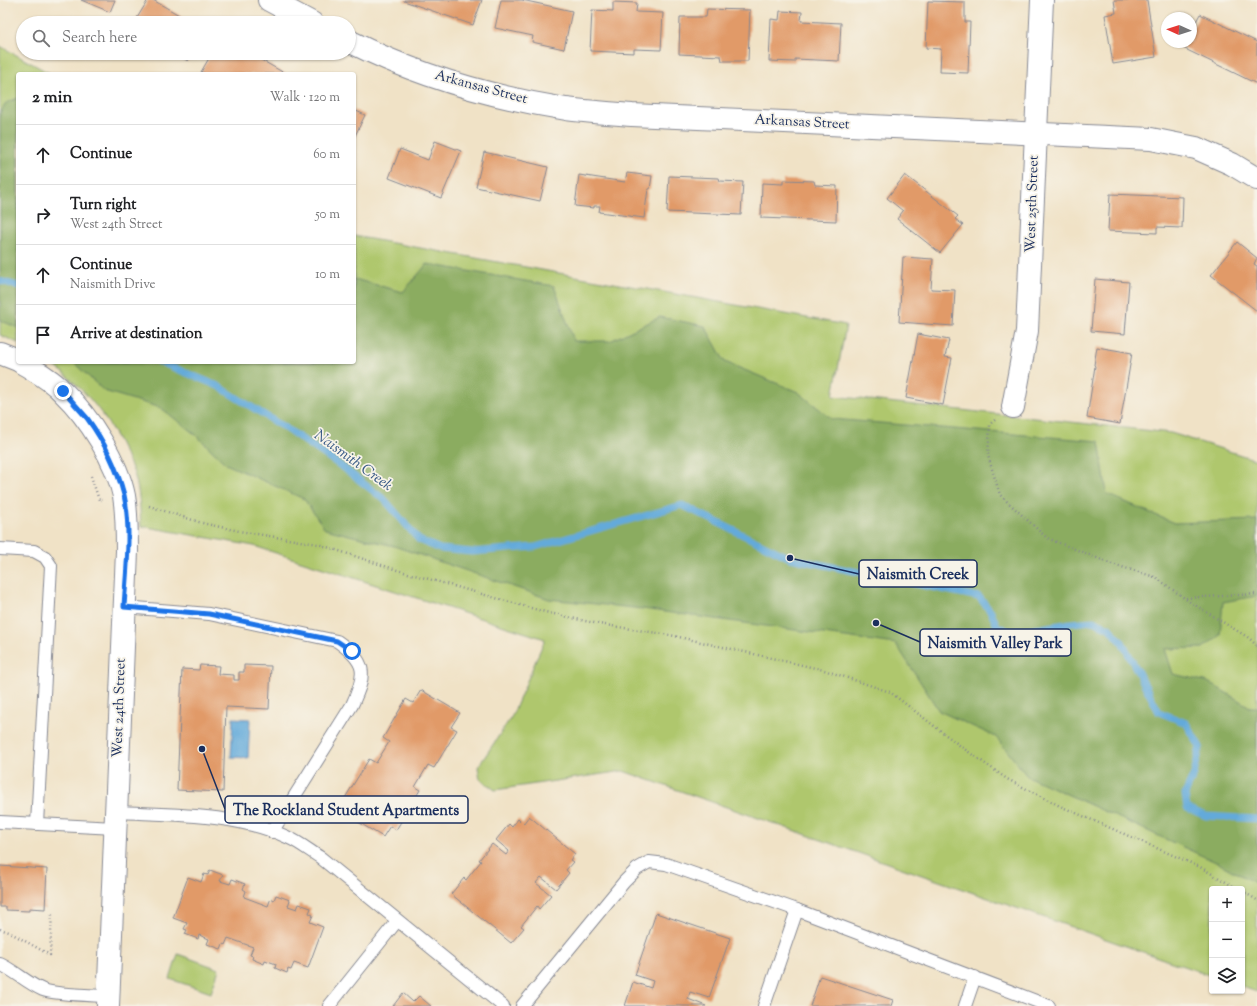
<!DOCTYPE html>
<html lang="en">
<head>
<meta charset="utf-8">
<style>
  body { margin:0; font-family:"Sorts Mill Goudy",serif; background:#f2f2f2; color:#202124 }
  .controls { position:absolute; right:12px; bottom:12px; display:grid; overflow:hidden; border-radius:4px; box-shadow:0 1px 3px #0004 }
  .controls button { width:36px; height:36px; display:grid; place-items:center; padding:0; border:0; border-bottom:1px solid #e0e0e0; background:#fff; color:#202124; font:20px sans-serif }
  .compass { position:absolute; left:1161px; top:12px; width:36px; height:36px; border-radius:50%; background:#fff; box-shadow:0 1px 3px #0004; rotate:273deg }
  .stop { position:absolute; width:12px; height:12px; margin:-9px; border:3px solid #1a73e8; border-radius:50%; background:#fff }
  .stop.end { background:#1a73e8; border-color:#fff; box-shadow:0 1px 4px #0008 }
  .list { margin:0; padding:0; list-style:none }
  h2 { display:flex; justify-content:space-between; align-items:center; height:52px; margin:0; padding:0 16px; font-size:17px }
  h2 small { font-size:13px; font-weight:400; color:#757577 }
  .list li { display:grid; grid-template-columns:26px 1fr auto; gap:12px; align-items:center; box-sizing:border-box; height:60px; padding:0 16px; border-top:1px solid #e0e0e0 }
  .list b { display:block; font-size:15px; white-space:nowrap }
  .list p { margin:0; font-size:13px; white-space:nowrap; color:#757577 }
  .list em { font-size:13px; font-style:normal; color:#757577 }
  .icon { flex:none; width:22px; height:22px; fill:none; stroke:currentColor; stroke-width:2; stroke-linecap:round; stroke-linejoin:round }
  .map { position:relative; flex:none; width:1257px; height:1006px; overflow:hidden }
  .search { position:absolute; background:#fff; box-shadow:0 1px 3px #0004; left:16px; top:16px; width:340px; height:44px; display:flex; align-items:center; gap:10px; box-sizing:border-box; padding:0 14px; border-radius:22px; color:#757577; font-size:15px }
  .panel { position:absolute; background:#fff; box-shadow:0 1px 3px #0004; left:16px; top:72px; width:340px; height:292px; border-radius:4px }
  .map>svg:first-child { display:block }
</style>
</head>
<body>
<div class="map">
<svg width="1257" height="1006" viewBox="0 0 1257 1006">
  <rect width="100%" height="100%" fill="#f7f3e8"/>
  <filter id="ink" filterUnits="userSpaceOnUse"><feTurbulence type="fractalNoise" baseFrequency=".025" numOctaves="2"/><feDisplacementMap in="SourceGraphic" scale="8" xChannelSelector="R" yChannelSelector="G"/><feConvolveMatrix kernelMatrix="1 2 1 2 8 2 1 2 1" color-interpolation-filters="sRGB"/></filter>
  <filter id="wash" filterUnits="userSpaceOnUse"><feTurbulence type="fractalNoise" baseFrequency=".012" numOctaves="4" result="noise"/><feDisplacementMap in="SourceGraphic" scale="16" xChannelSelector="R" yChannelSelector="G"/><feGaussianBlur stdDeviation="0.9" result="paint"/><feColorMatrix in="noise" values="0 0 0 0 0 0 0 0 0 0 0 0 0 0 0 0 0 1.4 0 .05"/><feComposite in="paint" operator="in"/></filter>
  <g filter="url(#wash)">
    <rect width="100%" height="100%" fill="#f0e2c6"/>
    <g fill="#afc76d" stroke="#657b66">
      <path d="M0,46L51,74H18V343L0,335Z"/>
      <path d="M354,236L846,325L833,396L1171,433L1257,460V992L1242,987V889H1212V976L623,771L495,790L480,779L478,767L512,716L545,639L254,546L141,526C140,511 140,496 136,481C134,470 128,460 123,450C105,412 83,388 50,362H354Z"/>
      <path d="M178,954L219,969L211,993L170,979Z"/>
    </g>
    <g fill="#8bac60" stroke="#536e5f">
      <path d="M18,98V328L0,320V113L6,103Z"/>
      <path d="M427,264L554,286L574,341H610L660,317L705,326L725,362L798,392L832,419L1099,441L1107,494L1174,523L1257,520V596L1223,602L1220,635L1203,648L1165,649L1173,674L1208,682L1250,707H1257V884L1218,863L1027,776L996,737L939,711L896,644L643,609L549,599L394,546L325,529L304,499L226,464L196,435L161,408L104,391L73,362H354V279L403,292Z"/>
    </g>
    <path fill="#64aada" stroke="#406c9c" d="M233,718L250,719L248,758L231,757Z"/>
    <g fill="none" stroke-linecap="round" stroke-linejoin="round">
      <g stroke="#64aada" stroke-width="7">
        <path d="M0,281L18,286"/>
        <path d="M160,362L218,386L290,431L341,466L385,500L419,540L440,549L472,552L535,547L682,505L790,558L979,597L991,612L997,626L1012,633L1071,623L1093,621L1109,628L1122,642L1159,712L1186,723L1200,747L1194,774L1185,794L1187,808L1206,816L1257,819"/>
      </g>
    </g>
    <g id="blocks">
      <g fill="#e19a67">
        <path d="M81,0H115L110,12Z"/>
        <path d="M148,0H153L193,23H134Z"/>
        <path d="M404,0H482L473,25L404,1Z"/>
        <path d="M501,0H522L572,11L564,49L532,42L533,36L495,28Z"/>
        <path d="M1114,0H1147L1156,57L1113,64L1105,15L1116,13Z"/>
        <path d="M928,1L965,2V22H970L968,73L940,72L941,49L926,48Z"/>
        <path d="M613,2L637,3L636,12L663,13L661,50L634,49V53L590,51L592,10L613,11Z"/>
        <path d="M707,9L750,10L748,61H722L721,56L679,54L680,17H706Z"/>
        <path d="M780,11L802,12L801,21L841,23L839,61L795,59V62L769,61L771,19L779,20Z"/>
        <path d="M1200,14L1257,42V84L1183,48L1186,42H1191V31Z"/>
        <path d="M174,53H192L188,61Z"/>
        <path d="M212,53H239L242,55V53H249L286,74H206L201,72Z"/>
        <path d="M354,110L365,115L354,138Z"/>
        <path d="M435,141L461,151L441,198L389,178L400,149L428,160Z"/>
        <path d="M484,152L548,167L540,201L476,187Z"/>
        <path d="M627,173L652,176L650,189H648L644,218L599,212L600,206H594V208L575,206L579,175L625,182Z"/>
        <path d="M905,175L958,216L955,219L963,225L940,253L897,219L903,211L887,198Z"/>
        <path d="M669,176L719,178L720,181L743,182L741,215L667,212Z"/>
        <path d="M783,180L814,181L815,185L837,186L836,221L761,218L762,183L783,184Z"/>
        <path d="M1110,194L1183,197L1182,228L1157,227V233L1108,231Z"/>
        <path d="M1237,242L1257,258L1254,264L1257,266V311L1211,275Z"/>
        <path d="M903,257L933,259L931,289L955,290L953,326L899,322Z"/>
        <path d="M1095,279L1129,282L1125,334L1091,331Z"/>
        <path d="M918,334L949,340L945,357L952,358L943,405L906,398Z"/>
        <path d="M1097,347L1132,353L1120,424L1087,418L1095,366L1094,365Z"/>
        <path d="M200,665L219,666L218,674L234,675V680H239V672H244V665L271,666L269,709L226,707L223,792L177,790L182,669L199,670Z"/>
        <path d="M421,690L460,713L451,727L457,730L434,768L428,765L415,787L420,790L396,830L390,826L383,837L345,814L352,803L345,798L369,759L376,763L389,742L383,738L406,699L413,703Z"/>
        <path d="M529,816L575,854L570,860L573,862L566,870L569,873L556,889L541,877L536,883L551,895L539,909L537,906L521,926L524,928L511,943L451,894L464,878L466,880L481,861L479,860L492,844L506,855L509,851L496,840L509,824L512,827L518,819L523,824Z"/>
        <path d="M0,866L47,869L45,909L29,908V911L6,910V907H0Z"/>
        <path d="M210,870L223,875L220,881L230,884L232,879L245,884L243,889L246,891L244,897L268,906L271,898L274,900L276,895L290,900L288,906L297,909L299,904L311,908L309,913L313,915L310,922L323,927L308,968L294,963L291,970L288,969L287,973L275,968L276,964L265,960L264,964L252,959L253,956L250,955L253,947L228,938L225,945L223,944L221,949L207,944L209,939L199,935L198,939L185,934L187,930L184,929L187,923L173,918L188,877L201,882L204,874L208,875Z"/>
        <path d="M656,913L730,938L709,998L690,992L688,999L706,1006H625L633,982L651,988L653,981L635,975Z"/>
        <path d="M820,976L893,1000L891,1006H810Z"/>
        <path d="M403,993L413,1002L419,996L431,1006H393Z"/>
      </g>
    </g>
  </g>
  <g filter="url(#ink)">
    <use href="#blocks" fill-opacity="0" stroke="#868892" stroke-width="1"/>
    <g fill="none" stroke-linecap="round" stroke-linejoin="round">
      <defs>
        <g id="lane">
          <path d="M0,549L34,551L45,557L51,566L37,824"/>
          <path d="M124,607L209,614L337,641C367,662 367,673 352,705L272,832"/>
          <path d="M116,812C173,815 234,813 287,837C299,842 310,851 321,858L503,1006"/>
          <path d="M0,822L115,828"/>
          <path d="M0,964C15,971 27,983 43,990C56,995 92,995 108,996"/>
          <path d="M329,1006L397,921"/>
          <path d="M522,1006L624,882L637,869L649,862L666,864L797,910L1049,1006"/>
          <path d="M764,1006L797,910"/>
          <path d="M965,1006L975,977"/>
        </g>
        <g id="street">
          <path d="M269,0L312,23"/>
          <path d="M349,41C416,75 491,97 566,109C588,112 610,113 632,115L1151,139L1196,148L1232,164L1257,179"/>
          <path d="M0,353L18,360"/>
          <path d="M21,362C35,371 51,379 63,392C89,417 117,461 124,496C127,514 127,533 127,551L108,1006"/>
          <path d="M1013,407L1027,331L1042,0"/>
        </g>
      </defs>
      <use href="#lane" stroke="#868892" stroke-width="14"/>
      <use href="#street" stroke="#868892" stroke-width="24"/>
      <g stroke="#868892" stroke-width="2.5" stroke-dasharray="1 3" stroke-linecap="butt">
        <path d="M995,420L990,424L988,456L1000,495L1047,538L1112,564L1155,577L1190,602L1249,638L1257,646"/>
        <path d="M91,476L99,500H102"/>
        <path d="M149,506L202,523L239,531L318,544L397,570L545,612L599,624L670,635L824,670L890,692L963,748L1007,779L1060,806L1200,867L1238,889"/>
        <path d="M1186,598L1257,594"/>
        <path d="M1242,891L1257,900"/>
        <path d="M0,929L9,932L50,955L52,912"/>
      </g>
      <use href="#lane" stroke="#fff" stroke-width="12"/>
      <use href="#street" stroke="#fff" stroke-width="22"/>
    </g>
  </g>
  <g fill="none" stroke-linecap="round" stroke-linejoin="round" filter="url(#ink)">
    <path stroke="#1a73e8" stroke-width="5" d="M63,391C71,400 79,409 87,418C103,440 117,468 124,495C132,530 126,572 124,607L209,614L337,641L352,651"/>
  </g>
  <g text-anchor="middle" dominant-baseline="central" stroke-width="3.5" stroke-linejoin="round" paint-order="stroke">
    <g font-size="14" fill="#1b2f5e" stroke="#f7f3e8">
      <text transform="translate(481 88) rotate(15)">Arkansas Street</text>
      <text transform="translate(802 123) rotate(3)">Arkansas Street</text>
      <text transform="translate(1033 204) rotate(-88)">West 25th Street</text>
      <text transform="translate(120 708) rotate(-88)">West 24th Street</text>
    </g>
    <g font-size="15" font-style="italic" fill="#315483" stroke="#f7f3e8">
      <text transform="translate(353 461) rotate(36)">Naismith Creek</text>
    </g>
  </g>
  <path fill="none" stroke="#1b2f5e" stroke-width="1.5" d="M790 558L859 574M876 623L920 642M202 749L225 809"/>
  <g fill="#1b2f5e" stroke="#f7f3e8" stroke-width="1.5">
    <circle cx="790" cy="558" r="4"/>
    <circle cx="876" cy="623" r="4"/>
    <circle cx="202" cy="749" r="4"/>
  </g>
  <g fill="#f7f3e8" stroke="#1b2f5e" stroke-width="1.5">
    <rect x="859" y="560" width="118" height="27" rx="4"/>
    <rect x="920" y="629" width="151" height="27" rx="4"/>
    <rect x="225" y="796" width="243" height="27" rx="4"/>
  </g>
  <g font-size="15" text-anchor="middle" font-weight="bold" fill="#1b2f5e">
    <text x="918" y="579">Naismith Creek</text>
    <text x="995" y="648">Naismith Valley Park</text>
    <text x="346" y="815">The Rockland Student Apartments</text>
  </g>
</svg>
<div class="controls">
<button>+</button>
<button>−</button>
<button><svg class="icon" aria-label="layers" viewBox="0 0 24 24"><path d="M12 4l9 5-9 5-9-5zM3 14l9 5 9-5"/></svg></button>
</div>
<svg class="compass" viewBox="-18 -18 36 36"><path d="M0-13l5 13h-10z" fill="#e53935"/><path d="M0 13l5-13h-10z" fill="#757577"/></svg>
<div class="stop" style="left:352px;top:651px"></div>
<div class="stop end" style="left:63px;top:391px"></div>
<div class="search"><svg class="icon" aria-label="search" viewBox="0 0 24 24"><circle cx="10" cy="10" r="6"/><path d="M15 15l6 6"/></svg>Search here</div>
<section class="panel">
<h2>2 min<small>Walk · 120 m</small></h2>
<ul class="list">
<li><svg class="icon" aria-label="ahead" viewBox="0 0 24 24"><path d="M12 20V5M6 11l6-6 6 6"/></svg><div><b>Continue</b></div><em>60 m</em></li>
<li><svg class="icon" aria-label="right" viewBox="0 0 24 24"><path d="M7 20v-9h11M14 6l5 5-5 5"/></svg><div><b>Turn right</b><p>West 24th Street</p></div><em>50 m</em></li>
<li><svg class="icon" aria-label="ahead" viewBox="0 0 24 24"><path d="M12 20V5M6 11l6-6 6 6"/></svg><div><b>Continue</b><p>Naismith Drive</p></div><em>10 m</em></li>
<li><svg class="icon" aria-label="arrive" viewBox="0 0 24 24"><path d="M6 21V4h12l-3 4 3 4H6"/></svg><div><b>Arrive at destination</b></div></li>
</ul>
</section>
</div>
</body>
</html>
